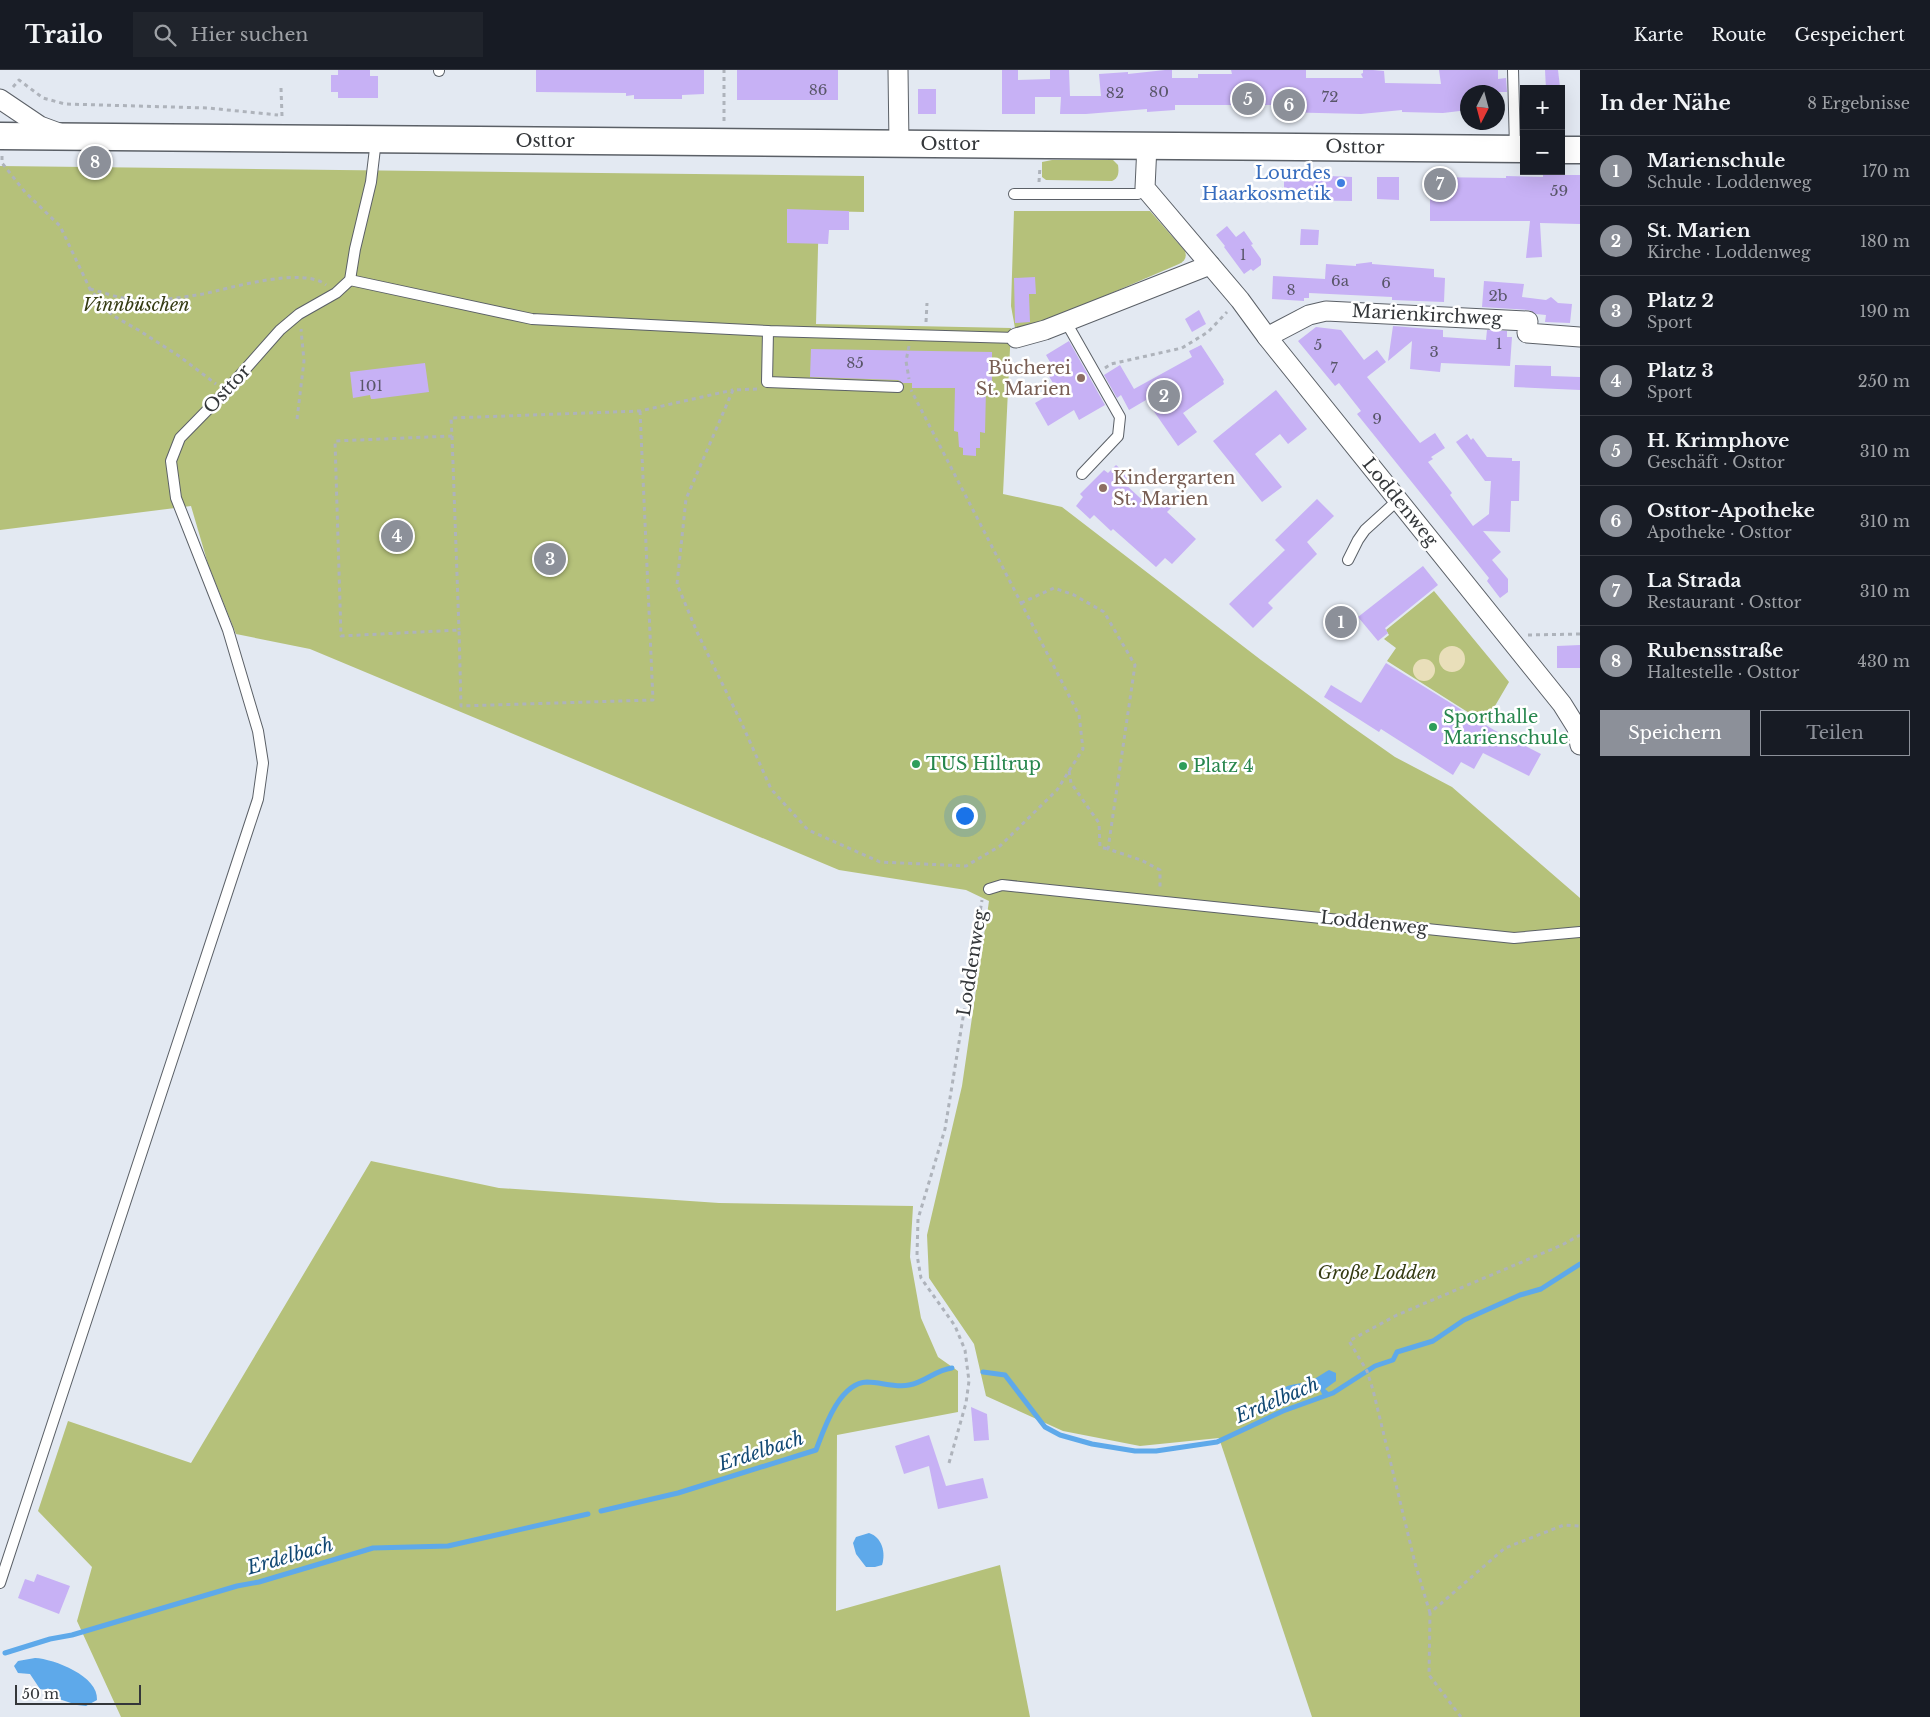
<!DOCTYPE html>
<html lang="de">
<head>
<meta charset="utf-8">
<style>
  body { margin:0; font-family:"Libre Baskerville",serif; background:#20242c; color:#f1f3f6 }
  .controls { position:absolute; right:15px; top:15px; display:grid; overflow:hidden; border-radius:0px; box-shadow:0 5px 20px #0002 }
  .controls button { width:45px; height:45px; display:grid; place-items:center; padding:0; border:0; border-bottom:1px solid #363941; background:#171b24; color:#f1f3f6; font:25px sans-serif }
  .compass { position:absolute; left:1460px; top:15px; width:45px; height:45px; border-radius:50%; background:#171b24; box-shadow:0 5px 20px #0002; rotate:186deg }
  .scale { position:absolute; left:15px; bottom:12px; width:126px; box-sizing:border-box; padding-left:5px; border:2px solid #34373a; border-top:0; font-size:14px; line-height:18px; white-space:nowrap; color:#34373a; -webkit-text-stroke:4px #fff; paint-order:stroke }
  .you { position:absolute; left:964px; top:745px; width:18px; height:18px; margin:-12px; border:4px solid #fff; border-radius:50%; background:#1a73e8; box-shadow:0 0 0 8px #1a73e833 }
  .badge { display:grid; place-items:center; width:32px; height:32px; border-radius:50%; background:#8c9099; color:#fff; font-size:16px; font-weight:700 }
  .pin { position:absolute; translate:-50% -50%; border:2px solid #fff; box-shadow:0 1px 5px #0006 }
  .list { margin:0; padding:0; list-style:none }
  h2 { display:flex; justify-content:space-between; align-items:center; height:65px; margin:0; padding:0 20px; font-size:21px }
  h2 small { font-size:16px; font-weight:400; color:#9ea1a6 }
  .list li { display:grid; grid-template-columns:32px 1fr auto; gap:15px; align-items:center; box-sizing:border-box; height:70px; padding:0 20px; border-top:1px solid #363941 }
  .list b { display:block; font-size:19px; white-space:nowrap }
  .list p { margin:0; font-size:16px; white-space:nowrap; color:#9ea1a6 }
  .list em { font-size:16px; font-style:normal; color:#9ea1a6 }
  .actions { display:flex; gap:10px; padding:15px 20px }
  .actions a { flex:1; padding:11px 0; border:1px solid #8c9099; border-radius:0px; text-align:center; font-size:18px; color:#8c9099 }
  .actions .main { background:#8c9099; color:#fff }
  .icon { flex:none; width:28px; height:28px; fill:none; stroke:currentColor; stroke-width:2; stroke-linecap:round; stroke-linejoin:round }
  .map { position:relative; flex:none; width:1580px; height:1647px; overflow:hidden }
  header { display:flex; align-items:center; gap:30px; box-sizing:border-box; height:70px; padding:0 25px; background:#171b24; border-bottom:1px solid #363941 }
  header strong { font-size:24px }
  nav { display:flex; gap:28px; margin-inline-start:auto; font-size:18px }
  .search { width:350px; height:45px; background:#20242c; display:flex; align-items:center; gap:12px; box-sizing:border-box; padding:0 18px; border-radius:0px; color:#9ea1a6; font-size:19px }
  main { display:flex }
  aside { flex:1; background:#171b24 }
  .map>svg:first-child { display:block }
</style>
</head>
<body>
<header>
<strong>Trailo</strong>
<div class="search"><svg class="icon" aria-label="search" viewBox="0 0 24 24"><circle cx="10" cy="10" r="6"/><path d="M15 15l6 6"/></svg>Hier suchen</div>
<nav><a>Karte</a><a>Route</a><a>Gespeichert</a></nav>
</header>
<main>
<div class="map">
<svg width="1580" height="1647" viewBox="0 0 1580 1647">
  <rect width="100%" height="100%" fill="#e3e9f2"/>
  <g fill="#b5c17a">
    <path d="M1052,90H1113L1118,95C1119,102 1119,108 1112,111L1046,110L1042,107V92Z"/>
    <path d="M0,96L864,106V142L819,141L816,254L1011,258L1003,424L1062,437L1261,590L1348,654L1395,687L1452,717L1580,828V1647H1312L1219,1368L1140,1376L1063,1361L986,1326L974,1274L929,1208L927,1165L962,1016L989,831L966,820L839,800L310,579L236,564L208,494L191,436L0,460Z"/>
    <path d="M1014,141H1150L1185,181C1187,187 1185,191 1179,194L1037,255L1015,258L1011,236Z"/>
    <path d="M1434,521L1509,612L1485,653L1387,591L1396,578L1384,569L1389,565L1386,560Z"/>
    <path d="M371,1091L499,1118L719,1133L913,1136L910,1187L921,1248L938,1287L958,1301V1342L837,1365L836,1541L1000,1495L1030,1647H121L77,1551L92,1497L38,1441L68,1351L191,1393Z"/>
  </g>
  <g fill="#e9dfba">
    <circle cx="1452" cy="589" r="13"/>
    <circle cx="1424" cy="600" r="11"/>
  </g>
  <g fill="#5ea9ea">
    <path d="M1329,1300L1336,1303V1311L1325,1319L1331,1324L1323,1326L1320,1320L1286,1330L1279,1328L1278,1325C1283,1313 1296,1315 1307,1312C1314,1310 1322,1304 1329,1300Z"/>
    <path d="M869,1463C882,1467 886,1483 882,1495L875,1497H866L856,1484L853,1473L856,1467Z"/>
    <path d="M35,1588C54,1589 99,1606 97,1630L86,1636L77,1635L59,1629L51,1621L40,1619L30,1604L18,1603L14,1596L18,1591Z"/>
  </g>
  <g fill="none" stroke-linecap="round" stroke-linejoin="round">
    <g stroke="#5ea9ea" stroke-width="5">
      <path d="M983,1302L1005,1305L1045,1357L1060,1365L1092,1374L1135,1381H1156L1217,1372L1283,1341L1333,1323L1375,1296L1393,1290L1397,1282L1433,1271L1464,1250L1520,1225L1541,1219L1580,1194"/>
      <path d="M601,1441L678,1423L816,1380C824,1359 839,1313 867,1312C881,1312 895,1318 909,1315C926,1312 935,1300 952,1298"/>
      <path d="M5,1583L50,1569L72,1565L237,1516L259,1512L373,1478L448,1476L588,1444"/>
    </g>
  </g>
  <g fill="#c7b1f5">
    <path d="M338,0H370V6H378V28H338V22H331V5H338Z"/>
    <path d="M536,0H704V24L682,25V29H634V25L626,26V23L536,22Z"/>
    <rect x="737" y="0" width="101" height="30"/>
    <path d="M1002,0H1018V10L1050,9V0H1069L1070,26H1101L1099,4L1128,2V4L1165,0H1172V8H1198V4H1232L1231,0H1306V8H1363L1361,4L1363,3V0H1373L1384,1L1385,13L1441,14L1439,0H1498V9L1506,8L1507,22H1468V40L1443,43L1402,42V40L1361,44L1277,42L1276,35H1244L1240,42L1231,35H1175V40L1147,42V39L1086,44H1060L1061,27H1035V44H1002Z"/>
    <path d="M1545,0H1558L1560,17L1546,19Z"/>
    <rect x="918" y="19" width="18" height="25"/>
    <path d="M1543,105H1580V154L1540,153L1542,187L1526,188L1530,151H1430V107L1506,108V106L1543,107Z"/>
    <path d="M1330,106L1352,107V131L1284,130V107Z"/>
    <path d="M1377,107H1399V130L1377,129Z"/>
    <path d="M787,139L849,141V160H829L828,174L787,173Z"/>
    <path d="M1227,156L1236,167L1244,161L1253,174L1251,175L1261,189V195L1253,201L1251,199L1244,204L1224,177L1225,176L1216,165Z"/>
    <path d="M1301,159L1319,160L1318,175H1300Z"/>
    <path d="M1372,192V194L1434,199V207L1445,208L1444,232L1392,230V227L1309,223V228H1304V231L1272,229L1273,206L1325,209L1326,194L1356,196V194Z"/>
    <path d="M1035,207L1036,224H1029L1030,252L1015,253L1014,208Z"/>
    <path d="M1484,211L1524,214L1522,227L1546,230L1551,227L1558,233L1572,234L1570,253L1545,252L1546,245L1536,244L1529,240L1482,237Z"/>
    <path d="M1199,240L1206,254L1192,262L1185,249Z"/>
    <path d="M1393,256L1443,260V267L1486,270L1487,260L1507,261V267H1512L1510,296L1441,293L1440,302L1410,299L1412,271L1388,291Z"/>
    <path d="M1316,257L1341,260L1364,290L1377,280L1386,292L1367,307L1420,373L1435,363L1445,378L1431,387L1433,389L1428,392L1452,423L1450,425L1473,456L1489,444L1491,411H1485L1456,372L1467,364L1471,370L1473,368L1487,387L1512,388V391H1520L1519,431H1511L1510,462L1483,461L1501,482L1492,490L1508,509V522L1500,528L1487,511L1489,508L1357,344L1361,341L1339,313L1335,316L1298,271Z"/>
    <path d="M1069,271L1105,335L1079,350L1074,340L1048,356L1035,333L1057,320L1043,296L1050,292L1046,285Z"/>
    <path d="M1201,275L1224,310L1223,311L1224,314L1183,343L1197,362L1178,376L1146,330L1129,340L1121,325L1117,328L1104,305L1120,295L1134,319L1192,287L1189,281Z"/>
    <path d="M811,279L992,282V319H986L985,363L980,362V378H976V386L963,385V378L959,377L958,362L954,361L955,318H912V313H903L898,310L810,307Z"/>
    <path d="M425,293L429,322L374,329H371L370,325L353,328L350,302Z"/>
    <path d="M1515,295L1551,296V306L1580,307V320L1514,317Z"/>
    <path d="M1276,320L1307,359L1288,374L1280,364L1255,384L1282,417L1262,432L1213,371Z"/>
    <path d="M1116,395L1131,408L1125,414L1152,439L1164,427L1173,436L1167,442L1196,469L1172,494L1165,488L1156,497L1113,459L1111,461L1094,445L1090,449L1076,436L1083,427L1080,424L1104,400L1108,403Z"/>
    <path d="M1317,429L1334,446L1307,472L1317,484L1268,533L1273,538L1253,558L1229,534L1285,480L1275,470Z"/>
    <path d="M1423,496L1438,515L1385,558L1388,563L1378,571L1358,547Z"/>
    <path d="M1580,575V598H1557V576Z"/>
    <path d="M1386,593L1494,660L1541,684L1529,706L1483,683L1474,699L1461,692L1453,705L1381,659L1379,662L1324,627L1331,615L1361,633Z"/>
    <path d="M971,1337L987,1344L989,1370L974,1371Z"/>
    <path d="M929,1365L946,1416L983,1408L988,1428L938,1439L929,1396L904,1404L895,1376Z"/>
    <path d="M37,1504L70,1516L59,1544L18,1528L25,1509L34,1512Z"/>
  </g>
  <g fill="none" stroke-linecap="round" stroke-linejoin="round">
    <defs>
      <g id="lane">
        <path d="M439,0V1"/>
        <path d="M1513,0L1515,78"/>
        <path d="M1014,124H1138L1145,118"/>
        <path d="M350,210L532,249L768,261L1016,268"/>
        <path d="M1066,252L1120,347L1118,366L1082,404"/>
        <path d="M768,261L767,312L898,317"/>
        <path d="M1348,490L1358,470L1365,460L1398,430"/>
        <path d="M989,819L1002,815L1514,868L1580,862"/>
        <path d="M0,1513L258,729L263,693L258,661L228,560L176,428L171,391L180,368L226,321L280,260L299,244L336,223L350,210L355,179L371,112L376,70"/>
      </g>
      <g id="street">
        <path d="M898,0L899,74"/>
        <path d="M0,29L40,56L59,63"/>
        <path d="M1147,75L1145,118L1240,230L1267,267L1562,634L1577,658L1580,675"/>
        <path d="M1267,267L1309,245L1326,241L1528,251L1527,263L1580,267"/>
        <path d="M1016,268L1045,260L1210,195"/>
      </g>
      <g id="secondary">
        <path d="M0,66L1524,79"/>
        <path d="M1561,80H1580"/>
      </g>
    </defs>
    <use href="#lane" stroke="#5b6067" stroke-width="12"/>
    <use href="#street" stroke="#5b6067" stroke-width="21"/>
    <use href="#secondary" stroke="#5b6067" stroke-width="29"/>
    <g stroke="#aeb3bb" stroke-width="3" stroke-dasharray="4 4" stroke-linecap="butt">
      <path d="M13,17L19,10L43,28L65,34L208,38L278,45"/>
      <path d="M281,18L282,46"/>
      <path d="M724,51V0"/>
      <path d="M2,86V93L25,122L60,156L90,219L112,245L140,261L179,286L216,314"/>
      <path d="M1039,112L1040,96"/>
      <path d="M90,219C108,224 128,231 146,231C165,230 185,227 203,224C231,218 303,196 326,215"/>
      <path d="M926,252L927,233"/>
      <path d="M909,276L906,291L909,309"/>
      <path d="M1105,298L1111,294L1182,278L1208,262L1227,242"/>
      <path d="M757,319L733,320L686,429L677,514L697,562L742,654L771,719L808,760L880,792L966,796L1000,776L1057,720L1083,679L1079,645L911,320"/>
      <path d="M640,341L653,630L461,636L459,560L341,566L335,371L452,366L451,348L640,341L733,320"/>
      <path d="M297,349L304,291L301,259"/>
      <path d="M452,366L459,560"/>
      <path d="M1021,533L1054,518L1074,525L1104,542L1135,595L1108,779L1141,790L1160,800V820"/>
      <path d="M1528,565L1580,564"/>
      <path d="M1069,701L1071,713L1099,753L1100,777L1108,779"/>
      <path d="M949,1393L966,1333L969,1311L965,1280L955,1256L921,1208L917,1185L918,1149L945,1059L982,830"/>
      <path d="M1430,1543L1415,1493L1373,1320L1367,1301L1349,1271L1397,1245L1562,1175L1580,1165"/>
      <path d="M1461,1647L1429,1605L1430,1543L1505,1478L1564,1455L1580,1456"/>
    </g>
    <use href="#lane" stroke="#fff" stroke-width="10"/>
    <use href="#street" stroke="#fff" stroke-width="19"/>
    <use href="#secondary" stroke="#fff" stroke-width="26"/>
  </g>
  <circle fill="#3f7fe0" stroke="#fff" stroke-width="2" cx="1341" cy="113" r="5"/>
  <g fill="#8d6e63" stroke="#fff" stroke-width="2">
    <circle cx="1081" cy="308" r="5"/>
    <circle cx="1103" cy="418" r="5"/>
  </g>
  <g fill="#2e9e5b" stroke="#fff" stroke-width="2">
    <circle cx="1433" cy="657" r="5"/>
    <circle cx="916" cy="694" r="5"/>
    <circle cx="1183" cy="696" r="5"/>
  </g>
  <g text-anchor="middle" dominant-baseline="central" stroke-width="5" stroke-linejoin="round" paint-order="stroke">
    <g font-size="15" fill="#595669">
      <text x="818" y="19">86</text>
      <text x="1159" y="21">80</text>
      <text x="1115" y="22">82</text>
      <text x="1330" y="26">72</text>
      <text x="1559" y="120">59</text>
      <text x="1243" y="184">1</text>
      <text x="1340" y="210">6a</text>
      <text x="1386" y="212">6</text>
      <text x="1291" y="219">8</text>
      <text x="1498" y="225">2b</text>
      <text x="1499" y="273">1</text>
      <text x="1318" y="274">5</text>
      <text x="1434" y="281">3</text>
      <text x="855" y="292">85</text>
      <text x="1334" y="297">7</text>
      <text x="371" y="315">101</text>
      <text x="1377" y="348">9</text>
    </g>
    <g font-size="18" fill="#34373a" stroke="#fff">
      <text x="545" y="71">Osttor</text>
      <text x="950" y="74">Osttor</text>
      <text transform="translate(1355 77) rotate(1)">Osttor</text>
      <text transform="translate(1427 245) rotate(3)">Marienkirchweg</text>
      <text transform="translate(227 319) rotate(-47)">Osttor</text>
      <text transform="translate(1400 432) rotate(51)">Loddenweg</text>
      <text transform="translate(1374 853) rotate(6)">Loddenweg</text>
      <text transform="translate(972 893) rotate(-81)">Loddenweg</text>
    </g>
    <g font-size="18" fill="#366cbe" stroke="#fff" text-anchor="end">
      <text x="1331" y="103">Lourdes<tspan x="1331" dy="21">Haarkosmetik</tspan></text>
    </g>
    <g font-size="18" font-style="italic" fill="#363c14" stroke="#fff">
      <text x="136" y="235">Vinnbüschen</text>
      <text x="1377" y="1203">Große Lodden</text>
    </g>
    <g font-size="18" fill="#785e54" stroke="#fff" text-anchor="end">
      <text x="1071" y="298">Bücherei<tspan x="1071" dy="21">St. Marien</tspan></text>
      <text x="1113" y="408" text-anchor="start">Kindergarten<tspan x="1113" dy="21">St. Marien</tspan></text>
    </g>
    <g font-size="18" fill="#27864d" stroke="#fff" text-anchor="start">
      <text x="1443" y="647">Sporthalle<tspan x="1443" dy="21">Marienschule</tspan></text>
      <text x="926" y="694">TUS Hiltrup</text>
      <text x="1193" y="696">Platz 4</text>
    </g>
    <g font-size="19" font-style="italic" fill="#114873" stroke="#fff">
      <text transform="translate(1277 1330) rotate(-23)">Erdelbach</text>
      <text transform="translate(761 1381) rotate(-18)">Erdelbach</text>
      <text transform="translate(290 1486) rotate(-16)">Erdelbach</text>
    </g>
  </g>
</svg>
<div class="controls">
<button>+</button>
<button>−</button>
</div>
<svg class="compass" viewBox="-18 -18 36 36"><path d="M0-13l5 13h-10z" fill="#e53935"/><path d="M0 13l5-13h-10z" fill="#9ea1a6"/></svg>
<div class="scale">50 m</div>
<div class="you"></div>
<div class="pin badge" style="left:1341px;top:552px">1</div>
<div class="pin badge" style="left:1164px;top:326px">2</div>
<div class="pin badge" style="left:550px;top:489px">3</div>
<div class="pin badge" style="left:397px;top:466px">4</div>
<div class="pin badge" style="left:1248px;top:29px">5</div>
<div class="pin badge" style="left:1289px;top:35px">6</div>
<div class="pin badge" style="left:1440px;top:114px">7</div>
<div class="pin badge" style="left:95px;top:92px">8</div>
</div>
<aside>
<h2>In der Nähe<small>8 Ergebnisse</small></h2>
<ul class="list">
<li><span class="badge">1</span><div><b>Marienschule</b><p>Schule · Loddenweg</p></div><em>170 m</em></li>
<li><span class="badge">2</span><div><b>St. Marien</b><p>Kirche · Loddenweg</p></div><em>180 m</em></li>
<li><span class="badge">3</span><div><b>Platz 2</b><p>Sport</p></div><em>190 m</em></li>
<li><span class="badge">4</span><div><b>Platz 3</b><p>Sport</p></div><em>250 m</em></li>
<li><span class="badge">5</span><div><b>H. Krimphove</b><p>Geschäft · Osttor</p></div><em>310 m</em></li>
<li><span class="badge">6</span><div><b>Osttor-Apotheke</b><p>Apotheke · Osttor</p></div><em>310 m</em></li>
<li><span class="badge">7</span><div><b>La Strada</b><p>Restaurant · Osttor</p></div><em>310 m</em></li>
<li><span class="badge">8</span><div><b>Rubensstraße</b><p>Haltestelle · Osttor</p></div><em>430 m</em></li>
</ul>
<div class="actions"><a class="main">Speichern</a><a>Teilen</a></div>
</aside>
</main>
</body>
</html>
